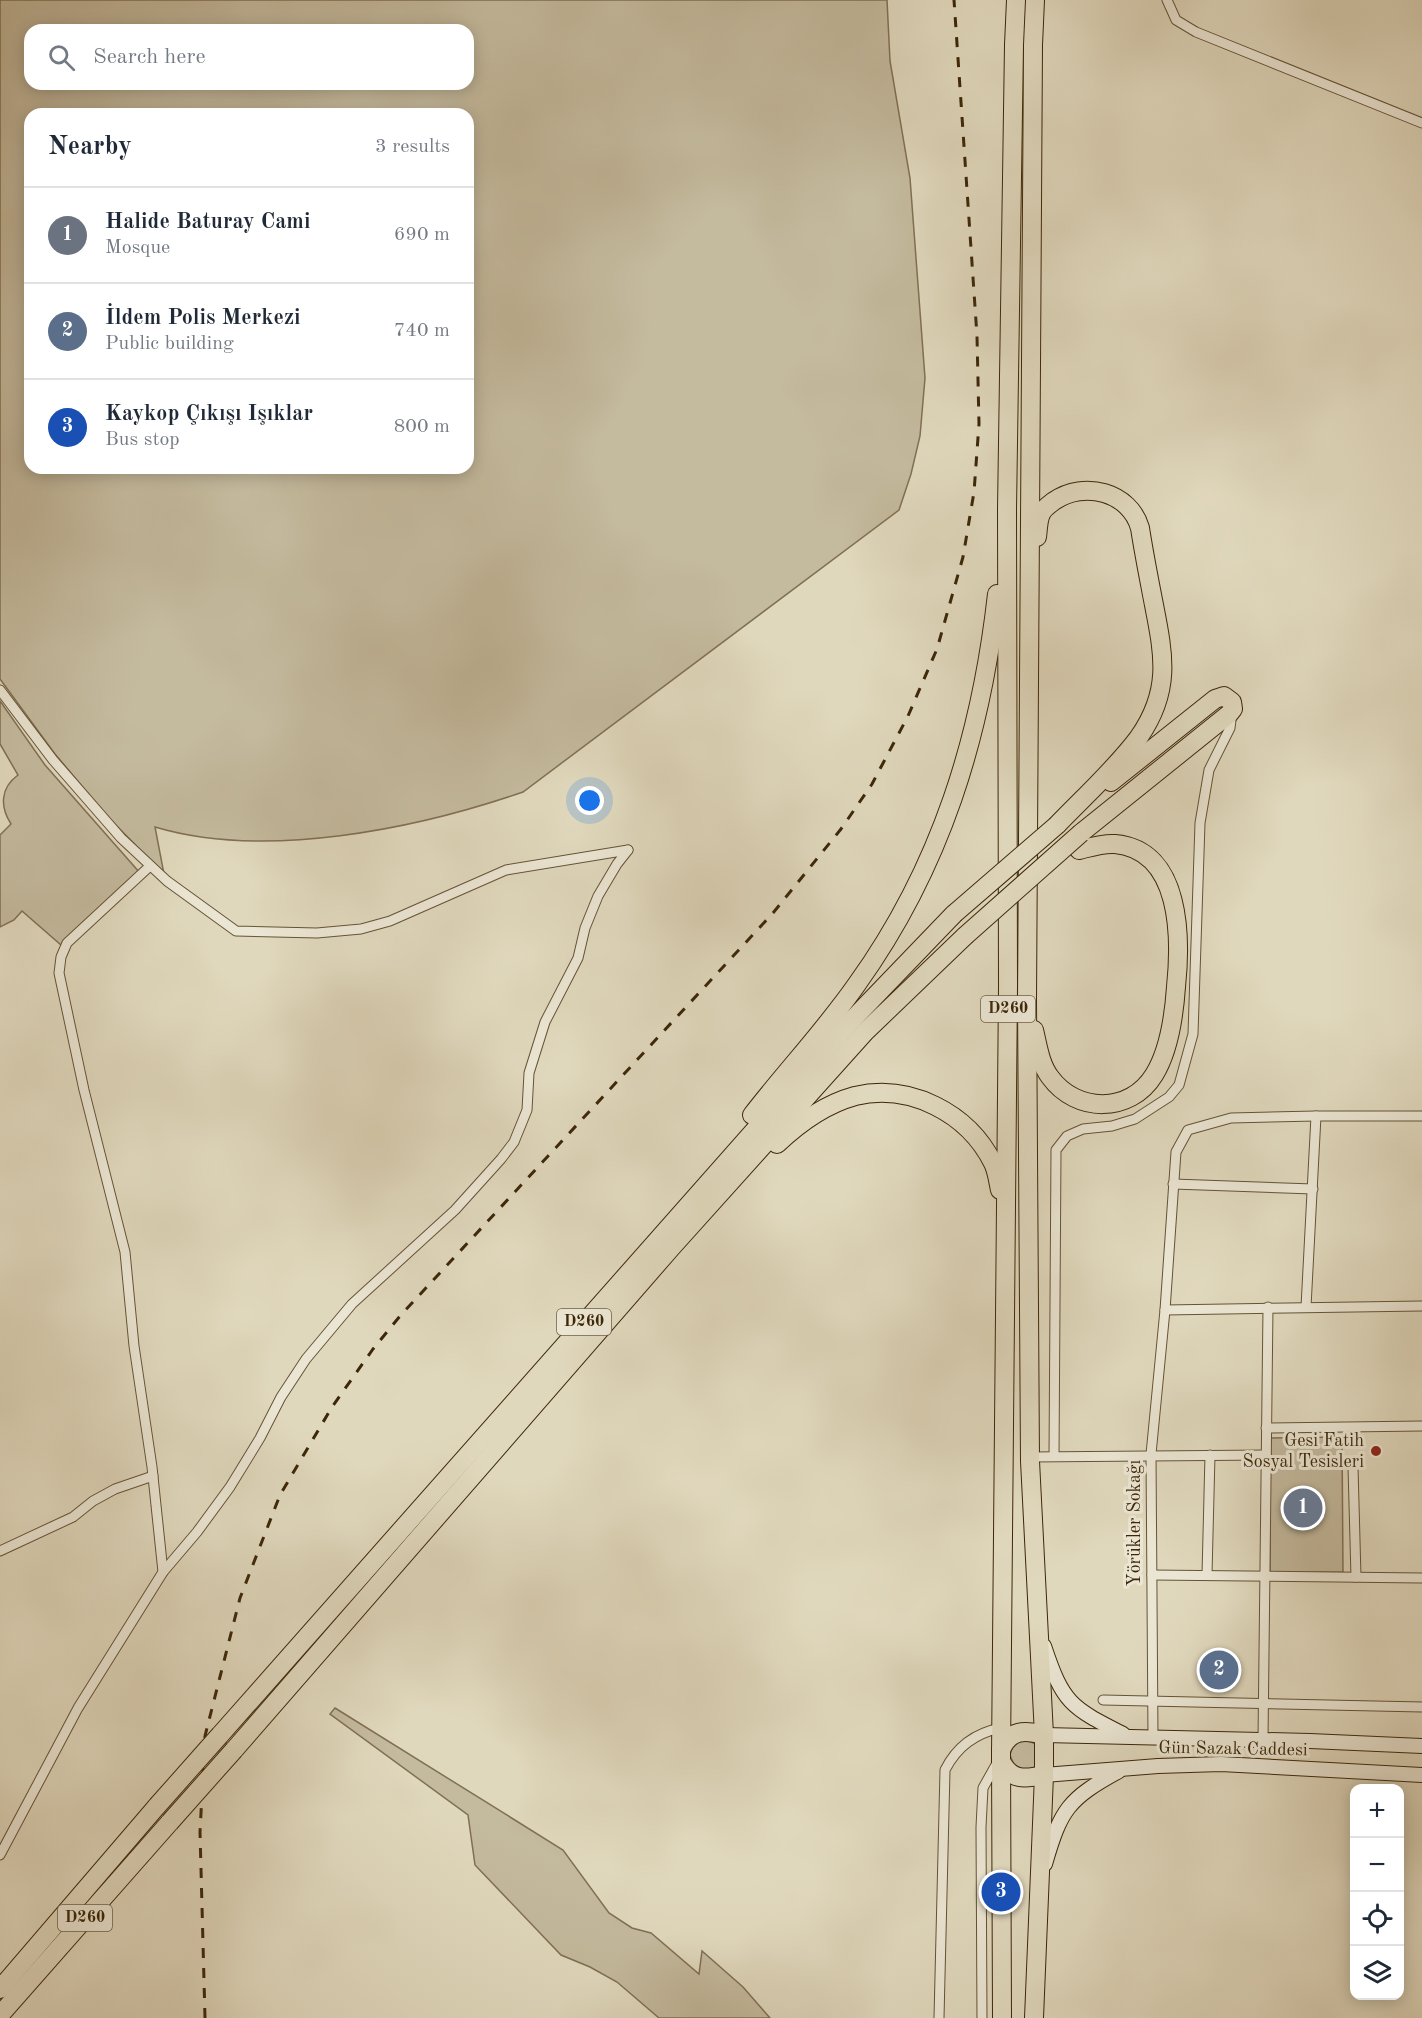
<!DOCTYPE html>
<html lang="en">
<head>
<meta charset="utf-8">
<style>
  body { margin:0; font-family:"Old Standard TT",serif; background:#f6f6f7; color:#1f2937 }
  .controls { position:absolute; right:18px; bottom:18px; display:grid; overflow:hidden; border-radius:12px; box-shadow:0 3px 15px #0003 }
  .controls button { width:54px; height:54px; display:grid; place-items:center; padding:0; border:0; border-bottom:2px solid #e0e1e3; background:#fff; color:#1f2937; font:30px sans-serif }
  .you { position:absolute; left:590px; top:801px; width:21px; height:21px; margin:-15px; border:4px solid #fff; border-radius:50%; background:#1a73e8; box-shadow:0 0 0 9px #1a73e833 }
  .badge { display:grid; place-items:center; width:39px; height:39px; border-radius:50%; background:#0b8043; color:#fff; font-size:20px; font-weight:700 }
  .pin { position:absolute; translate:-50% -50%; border:3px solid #fff; box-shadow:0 2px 6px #0006 }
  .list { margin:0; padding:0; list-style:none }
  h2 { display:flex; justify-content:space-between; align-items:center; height:78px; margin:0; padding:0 24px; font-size:26px }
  h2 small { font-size:20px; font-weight:400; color:#747a83 }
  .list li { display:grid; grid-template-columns:39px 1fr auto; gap:18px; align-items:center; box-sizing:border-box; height:96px; padding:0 24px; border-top:2px solid #e0e1e3 }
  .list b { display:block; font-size:22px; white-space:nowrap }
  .list p { margin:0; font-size:20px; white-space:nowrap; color:#747a83 }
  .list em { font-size:20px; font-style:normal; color:#747a83 }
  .icon { flex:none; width:33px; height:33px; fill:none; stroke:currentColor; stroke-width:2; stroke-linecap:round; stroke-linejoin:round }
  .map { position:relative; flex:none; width:1422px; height:2018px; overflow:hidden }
  .search { position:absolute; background:#fff; box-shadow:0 3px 15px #0003; left:24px; top:24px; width:450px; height:66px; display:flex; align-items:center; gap:15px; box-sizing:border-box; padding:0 21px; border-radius:18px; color:#747a83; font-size:22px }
  .panel { position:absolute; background:#fff; box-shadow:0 3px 15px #0003; left:24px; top:108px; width:450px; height:366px; border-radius:18px }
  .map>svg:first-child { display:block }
</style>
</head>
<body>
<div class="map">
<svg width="1422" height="2018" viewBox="0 0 1422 2018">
  <rect width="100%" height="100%" fill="#e0d8bd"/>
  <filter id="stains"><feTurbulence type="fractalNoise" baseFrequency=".00333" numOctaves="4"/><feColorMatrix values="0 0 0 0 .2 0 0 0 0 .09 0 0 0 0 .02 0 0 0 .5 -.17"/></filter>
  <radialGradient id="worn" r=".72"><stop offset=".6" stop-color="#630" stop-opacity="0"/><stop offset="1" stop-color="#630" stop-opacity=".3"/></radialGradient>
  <g fill="#c4ba9e" stroke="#807053" stroke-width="1.5" fill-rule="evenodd">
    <path d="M0,0H887L890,61L910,178L925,378L920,436L911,474L899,510L523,792C416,829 265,860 155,827L164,874L107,816L55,754L0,679ZM30,30H468V84H30ZM30,114H468V468H30Z"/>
    <path d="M0,701L45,765L140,873L61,945L22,911L14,920L0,927V835L11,824C0,807 0,788 18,775L0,744Z"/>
    <path d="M1342,1437L1343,1572L1270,1573V1438Z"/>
    <path d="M335,1708L563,1850L609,1913L632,1928L651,1933L699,1974L702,1951L743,1987L770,2018H659L617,1982L590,1967L561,1955L475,1865L468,1815L330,1714Z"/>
    <path d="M1023,1739L1036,1744L1037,1765C1029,1772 1023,1770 1014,1765L1010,1755L1013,1745Z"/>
  </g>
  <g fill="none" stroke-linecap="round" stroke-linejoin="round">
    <defs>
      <g id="street">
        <path d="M1167,0L1176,20L1196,32L1422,123"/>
        <path d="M0,690L53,760L121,838L167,881L236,931L317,933L361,929L390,921L506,870L628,850"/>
        <path d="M150,866L67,943L61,957L59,973L84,1090L125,1252L134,1346L152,1467L163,1572"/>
        <path d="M1173,1184L1313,1189"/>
        <path d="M1306,1307L1316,1116"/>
        <path d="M1165,1310L1422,1306"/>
        <path d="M1266,1428L1422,1426"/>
        <path d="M1054,1456L1056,1150L1067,1136L1083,1129L1112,1126L1135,1119L1169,1097L1179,1085L1193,1034L1200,823L1209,770L1230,728L1232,712"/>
        <path d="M1030,1457L1266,1455"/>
        <path d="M1353,1467L1356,1577"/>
        <path d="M0,1551L73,1517L93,1501L115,1489L153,1476"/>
        <path d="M1152,1575L1422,1578"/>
        <path d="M1207,1575L1210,1455"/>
        <path d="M1103,1700L1422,1707"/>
        <path d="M1153,1738L1151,1454L1165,1310L1176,1152L1188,1130L1231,1118L1316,1116H1422"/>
        <path d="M1263,1740L1268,1307"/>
        <path d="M0,1855L78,1708L163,1572L197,1532L230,1487L260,1438L281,1397L306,1359L352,1304L455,1210L501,1159L514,1142L527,1110L529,1073L545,1022L578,958L585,928L598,896L617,864L628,850"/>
        <path d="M939,2018L945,1770C957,1746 975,1733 1001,1728"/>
        <path d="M982,2018L981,1827L983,1788L997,1763"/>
      </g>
      <g id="secondary">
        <path d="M1044,1646C1063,1703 1070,1707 1123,1734"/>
        <path d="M1044,1735L1310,1741L1422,1746"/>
        <path d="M1044,1775L1158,1766L1221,1764L1422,1775"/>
        <path d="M1045,1864C1061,1809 1068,1799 1119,1771"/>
      </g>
      <g id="highway">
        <path d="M1037,537C1038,530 1038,520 1041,514C1043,509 1050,504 1054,501C1084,480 1130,492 1140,528C1144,554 1149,579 1154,605C1164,656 1171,691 1139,737C1117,767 1083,798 1057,825"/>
        <path d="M1081,833L1229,714L1233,709L1232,702L1224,696L1215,699L1111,782"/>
        <path d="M1034,1030C1038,1046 1040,1064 1050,1077C1076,1113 1130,1114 1154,1075C1169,1051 1174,1016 1176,987C1181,939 1182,850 1115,844C1103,843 1091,847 1079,850"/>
        <path d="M752,1115C786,1071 825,1030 857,984C941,867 981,737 997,594"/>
        <path d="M777,1144C799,1123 826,1104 855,1096C910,1083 968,1113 993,1163C997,1171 998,1181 1000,1190"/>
        <path d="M220,1735L853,1019L954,914"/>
        <path d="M234,1750L671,1248L865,1032L965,936"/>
        <path d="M1001,1750C1010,1729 1025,1730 1044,1735"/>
        <path d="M1001,1761C1011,1781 1025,1779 1044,1775"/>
        <path d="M0,1989L157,1806"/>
        <path d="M0,2015L170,1822"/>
        <path d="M1002,2018L1001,1755L1008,986L1007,509L1014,45L1016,0"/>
        <path d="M1034,2018L1044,1775V1735L1030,1461L1027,1000L1033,45L1035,0"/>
      </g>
    </defs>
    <use href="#street" stroke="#655335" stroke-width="11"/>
    <use href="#secondary" stroke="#3c2708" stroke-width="16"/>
    <use href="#highway" stroke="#3c2708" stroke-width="20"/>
    <use href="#street" stroke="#ebe6d4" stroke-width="9"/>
    <use href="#secondary" stroke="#ebe6d4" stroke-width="14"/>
    <use href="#highway" stroke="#e0d8bd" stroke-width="18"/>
    <path stroke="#3c2708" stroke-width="3" stroke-dasharray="10 10" stroke-linecap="butt" d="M205,2018L200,1832L205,1736L240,1598L280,1495L332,1407L373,1349L400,1316L773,913L841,829L872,784L908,716L937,649L963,557L974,492L979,424L977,336L954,0"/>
    <defs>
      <g id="highway-bridge">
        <path d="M954,914L1057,825"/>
        <path d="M965,936L1081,833"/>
        <path d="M157,1806L220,1735"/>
        <path d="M170,1822L234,1750"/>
      </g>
    </defs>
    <use href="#highway-bridge" stroke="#3c2708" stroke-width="20" stroke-linecap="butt"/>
    <use href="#highway-bridge" stroke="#e0d8bd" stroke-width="18"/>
  </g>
  <circle fill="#8f2418" stroke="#ebe6d4" stroke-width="2" cx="1376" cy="1451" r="6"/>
  <g text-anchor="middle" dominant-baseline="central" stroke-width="6" stroke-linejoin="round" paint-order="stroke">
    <g fill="#ebe6d4" stroke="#706045" stroke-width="1.5">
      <rect x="981" y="996" width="54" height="26" rx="4.5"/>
      <rect x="557" y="1309" width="54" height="26" rx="4.5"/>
      <rect x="58" y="1905" width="54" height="26" rx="4.5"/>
    </g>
    <g font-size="16" font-weight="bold" fill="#3c2708">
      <text x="1008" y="1009">D260</text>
      <text x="584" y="1322">D260</text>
      <text x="85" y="1918">D260</text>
    </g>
    <g font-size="18" fill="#3c2708" stroke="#ebe6d4" text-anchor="end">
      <text x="1364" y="1441">Gesi Fatih<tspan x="1364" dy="21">Sosyal Tesisleri</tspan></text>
    </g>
    <g font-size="18" fill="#3c2708" stroke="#ebe6d4">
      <text transform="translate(1135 1523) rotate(-90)">Yörükler Sokağı</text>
      <text transform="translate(1233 1749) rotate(1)">Gün Sazak Caddesi</text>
    </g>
  </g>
  <rect width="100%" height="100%" filter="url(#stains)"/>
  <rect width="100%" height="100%" fill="url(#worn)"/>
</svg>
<div class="controls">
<button>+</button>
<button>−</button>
<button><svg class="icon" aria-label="locate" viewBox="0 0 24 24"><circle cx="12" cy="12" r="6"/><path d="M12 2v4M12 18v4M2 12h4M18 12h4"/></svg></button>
<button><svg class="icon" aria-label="layers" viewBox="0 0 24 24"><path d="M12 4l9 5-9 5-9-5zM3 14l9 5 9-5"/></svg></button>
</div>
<div class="you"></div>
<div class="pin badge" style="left:1303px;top:1508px;background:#6b7280">1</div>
<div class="pin badge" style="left:1219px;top:1670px;background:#5c6f8a">2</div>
<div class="pin badge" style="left:1001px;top:1892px;background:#1a4fb4">3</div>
<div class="search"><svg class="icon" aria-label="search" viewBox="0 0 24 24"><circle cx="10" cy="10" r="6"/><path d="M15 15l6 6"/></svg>Search here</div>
<section class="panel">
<h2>Nearby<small>3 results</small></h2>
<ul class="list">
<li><span class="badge" style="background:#6b7280">1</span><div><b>Halide Baturay Cami</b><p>Mosque</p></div><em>690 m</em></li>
<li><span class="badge" style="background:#5c6f8a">2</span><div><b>İldem Polis Merkezi</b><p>Public building</p></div><em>740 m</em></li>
<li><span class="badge" style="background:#1a4fb4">3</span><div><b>Kaykop Çıkışı Işıklar</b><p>Bus stop</p></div><em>800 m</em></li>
</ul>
</section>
</div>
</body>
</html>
